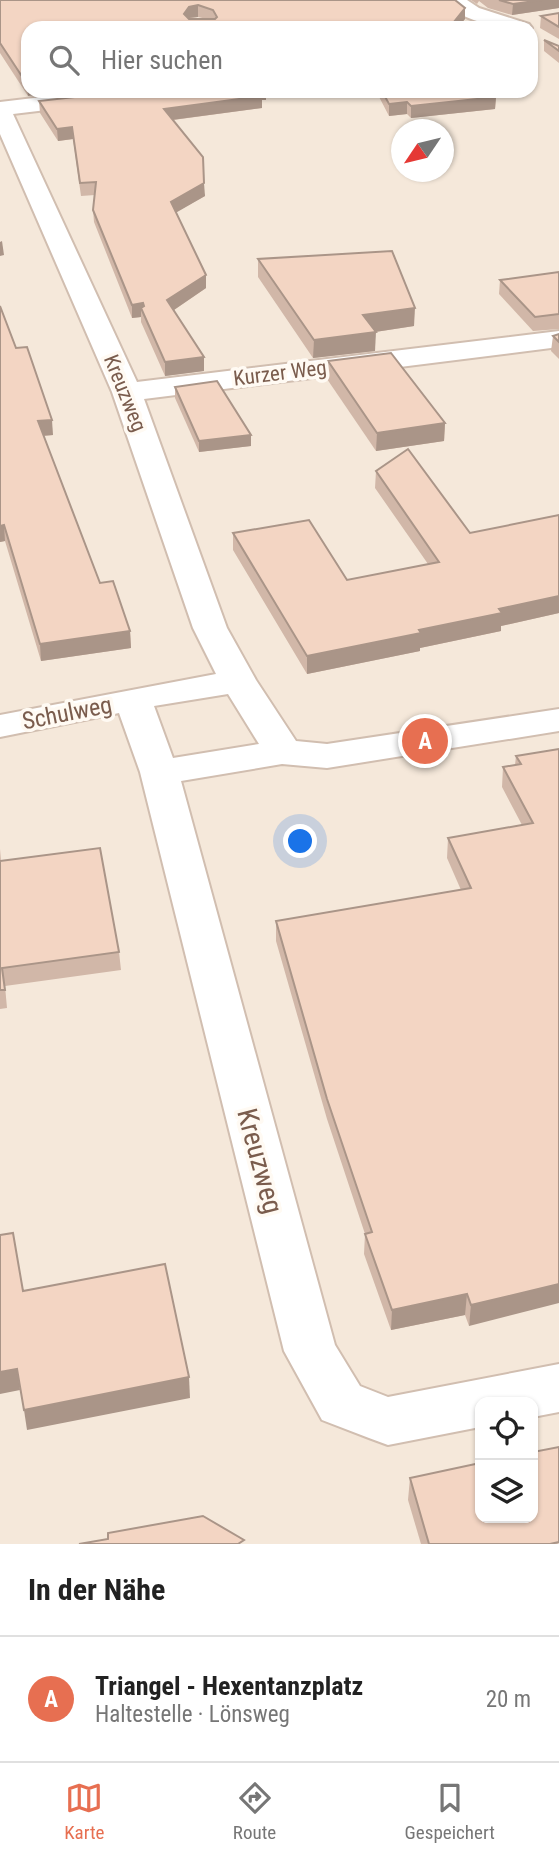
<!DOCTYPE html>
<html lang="de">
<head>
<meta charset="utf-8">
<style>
  body { margin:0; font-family:"Roboto Condensed",sans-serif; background:#f2f2f2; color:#222 }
  .controls { position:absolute; right:21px; bottom:21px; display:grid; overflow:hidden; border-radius:14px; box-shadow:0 2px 5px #0004 }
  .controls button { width:63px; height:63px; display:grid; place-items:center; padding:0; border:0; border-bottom:2px solid #e0e0e0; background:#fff; color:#222; font:35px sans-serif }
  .compass { position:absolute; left:391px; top:119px; width:63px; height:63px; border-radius:50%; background:#fff; box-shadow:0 2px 5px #0004; rotate:235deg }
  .you { position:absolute; left:301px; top:842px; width:24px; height:24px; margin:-18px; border:5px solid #fff; border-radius:50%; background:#1a73e8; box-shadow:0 0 0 10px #1a73e833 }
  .badge { display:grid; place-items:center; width:46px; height:46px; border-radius:50%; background:#e76f51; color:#fff; font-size:23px; font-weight:700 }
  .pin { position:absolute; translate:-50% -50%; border:4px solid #fff; box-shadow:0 2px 7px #0006 }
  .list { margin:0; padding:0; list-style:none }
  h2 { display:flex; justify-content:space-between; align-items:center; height:91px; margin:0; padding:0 28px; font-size:30px }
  h2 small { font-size:23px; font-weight:400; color:#767676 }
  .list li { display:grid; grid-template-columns:46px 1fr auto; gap:21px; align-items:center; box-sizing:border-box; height:126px; padding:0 28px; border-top:2px solid #e0e0e0 }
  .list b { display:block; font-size:26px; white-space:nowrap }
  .list p { margin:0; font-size:23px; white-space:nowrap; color:#767676 }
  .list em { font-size:23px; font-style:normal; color:#767676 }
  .icon { flex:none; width:38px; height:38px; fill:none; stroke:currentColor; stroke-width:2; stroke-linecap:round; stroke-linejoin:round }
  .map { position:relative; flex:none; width:559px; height:1544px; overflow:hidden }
  .search { position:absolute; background:#fff; box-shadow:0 2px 5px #0004; left:21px; right:21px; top:21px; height:77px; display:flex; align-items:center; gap:18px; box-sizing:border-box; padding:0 24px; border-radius:21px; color:#767676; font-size:26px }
  .sheet { height:217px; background:#fff }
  nav { display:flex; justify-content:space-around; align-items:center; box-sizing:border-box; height:98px; border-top:2px solid #e0e0e0; background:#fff; font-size:19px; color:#767676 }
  nav a { display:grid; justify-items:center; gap:4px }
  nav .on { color:#e76f51 }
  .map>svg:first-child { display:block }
</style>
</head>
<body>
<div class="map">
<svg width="559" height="1544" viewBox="0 0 559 1544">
  <rect width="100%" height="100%" fill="#fdf6ec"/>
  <path fill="#f5e8da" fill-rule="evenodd" d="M0,0H559V1544H0ZM28,28H531V91H28ZM402,130H444V172H402ZM480,1402H533V1518H480Z"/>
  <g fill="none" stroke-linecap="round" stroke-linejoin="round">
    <defs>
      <g id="minor">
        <path d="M443,0H467L479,8L529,24L532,28C507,28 463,25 443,0Z"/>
        <path d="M93,91H158L155,96L147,98L13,114L137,382L559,331V347L144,399L227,628L256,680L296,741L327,744L559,709V731L327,768L282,764L181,781L335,1345L360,1386L388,1397L559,1364V1412L533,1417V1402H480V1427L388,1445L369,1438L322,1420L284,1351L140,772L119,713L0,737V715L216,674L193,628L112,392L0,134V102ZM228,694L259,744L173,758L154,706Z"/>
      </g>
    </defs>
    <use href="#minor" stroke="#d1beb0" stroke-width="4"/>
    <use href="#minor" fill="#fff" fill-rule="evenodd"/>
  </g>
  <g fill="#d1b7a8" fill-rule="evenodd">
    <path d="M0,0H455L465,19L457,28H28V96L0,53ZM198,17L207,19H189V18Z"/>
    <path d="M471,0H559V8L512,15L488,8L479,1L477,4Z"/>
    <path d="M559,13V39L540,28L541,16Z"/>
    <path d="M544,40L559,46V63L544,51Z"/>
    <path d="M127,91H266V100H262V108L173,120L205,196L176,212L206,288L174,310L204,371L165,376L141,322V317L132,318L94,222L93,210L95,195L81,196L73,139L58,141L40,113L39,101Z"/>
    <path d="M376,91H489L496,97L495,109L411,118L407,114L389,116Z"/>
    <path d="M258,259L414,326L375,332V351L313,358L258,277Z"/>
    <path d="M559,272V329L533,331L499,294L500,280Z"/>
    <path d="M559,334V359L551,351L553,336Z"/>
    <path d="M16,348L53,435L44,436L100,583L130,631L131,648L41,661L5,541L0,542Z"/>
    <path d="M328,361L445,423L444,441L376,451L327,379Z"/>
    <path d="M175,387L251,446L199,452L175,398Z"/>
    <path d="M376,471L470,533L559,515V613L501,626V631L420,648V651L307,674L233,550V533L347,580L428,564L375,488Z"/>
    <path d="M559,749L469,1326L465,1315L391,1330L364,1254L365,1234L327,1119L276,941V921L461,890L447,858L448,838L522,825L502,787L503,767L515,765L516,756Z"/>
    <path d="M0,849L1,861L119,952L121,970L5,986L7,1008L0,1009Z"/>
    <path d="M410,1478L559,1544H421L408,1500Z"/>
  </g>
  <g fill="#aa9588">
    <path d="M542,0H559V8L512,15L513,4Z"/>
    <path d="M198,5V17L189,18L184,25V14L189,7Z"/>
    <path d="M465,8V19L457,28H449Z"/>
    <path d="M27,84L28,91H71L28,96Z"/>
    <path d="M255,91H266V100H262V108L164,121V109Z"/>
    <path d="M496,97L495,109L411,118V106Z"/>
    <path d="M407,102V114L389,116V104Z"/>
    <path d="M72,127L73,139L58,141L57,129Z"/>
    <path d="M204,183L205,196L172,215L171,202Z"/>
    <path d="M2,241L4,255L0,256V242Z"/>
    <path d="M206,275V288L168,314L167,300Z"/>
    <path d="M143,303L144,316L141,308V317L132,318V305Z"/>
    <path d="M415,308L414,326L362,334L363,315Z"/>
    <path d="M376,332L375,351L313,358L314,340Z"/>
    <path d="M204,357V371L165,376V362Z"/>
    <path d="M52,420L53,435L39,436L38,421Z"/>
    <path d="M445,423L444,441L376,451L377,433Z"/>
    <path d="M251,435V446L199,452V441Z"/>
    <path d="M4,525L5,541L0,542V526Z"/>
    <path d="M559,596V613L501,626V631L420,648V651L307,674V656L419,630L499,609Z"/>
    <path d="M130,631L131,648L41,661L40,644Z"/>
    <path d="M559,1284V1303L469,1326L471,1305Z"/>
    <path d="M467,1294L465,1315L391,1330L392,1310Z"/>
    <path d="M17,1369L20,1390L0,1394V1372Z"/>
    <path d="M189,1377L190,1398L27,1430L24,1410Z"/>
  </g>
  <g fill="#f3d5c3" stroke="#aa9588" stroke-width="2" fill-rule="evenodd">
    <path d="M0,0H455L465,8L449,28H28L27,84L0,43ZM198,5L213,10L217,17L215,19H189L184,14L189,7Z"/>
    <path d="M499,0H542L513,4Z"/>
    <path d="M559,13V27L541,16Z"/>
    <path d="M544,40L559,46V51Z"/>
    <path d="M128,91H257L262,96L164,109L203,157L204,183L171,202L206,275L167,300L204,357L165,362L141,308L144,306L143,303L132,305L93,210L96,182L80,183L72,127L57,129L39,101Z"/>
    <path d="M382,91H489L496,97L411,106L407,102L389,104Z"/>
    <path d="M392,251L415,308L363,315L376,332L314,340L258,259Z"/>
    <path d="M559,272V314L535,317L500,280Z"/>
    <path d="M0,306L16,348L27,347L52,420L38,421L100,583L113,581L130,631L40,644L4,525L0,526Z"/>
    <path d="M559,334V342L553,336Z"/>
    <path d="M391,353L445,423L377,433L328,361Z"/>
    <path d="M217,381L251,435L199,441L175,387Z"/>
    <path d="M408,449L470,533L559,515V596L499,609L502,613L419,630L421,633L307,656L233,533L309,520L347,580L439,562L376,471Z"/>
    <path d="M559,749V1284L471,1305L467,1294L392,1310L365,1234L372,1232L327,1099L276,921L471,888L448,838L533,823L503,767L521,764L516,756Z"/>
    <path d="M100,848L119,952L2,968L5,990H0V861Z"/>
    <path d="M13,1233L23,1291L165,1264L189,1377L24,1410L17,1369L0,1372V1235Z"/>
    <path d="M559,1447V1542L550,1544H429L410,1478L480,1463V1518H533V1452Z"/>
    <path d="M203,1516L244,1540L238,1544H79L108,1539V1533Z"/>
  </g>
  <g text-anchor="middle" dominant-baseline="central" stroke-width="7" stroke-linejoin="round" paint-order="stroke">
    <g font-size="21" fill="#7a5c4d" stroke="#fffaf3">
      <text transform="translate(280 373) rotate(-7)">Kurzer Weg</text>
      <text transform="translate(125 393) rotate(68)">Kreuzweg</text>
    </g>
    <g font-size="24" fill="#7a5c4d" stroke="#fffaf3">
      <text transform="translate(67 713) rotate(-11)">Schulweg</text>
    </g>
    <g font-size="28" fill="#7a5c4d" stroke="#fffaf3">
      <text transform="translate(260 1161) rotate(75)">Kreuzweg</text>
    </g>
  </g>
</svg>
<div class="controls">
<button><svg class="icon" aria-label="locate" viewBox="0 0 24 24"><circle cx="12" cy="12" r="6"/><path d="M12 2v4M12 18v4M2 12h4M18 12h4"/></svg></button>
<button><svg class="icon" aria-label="layers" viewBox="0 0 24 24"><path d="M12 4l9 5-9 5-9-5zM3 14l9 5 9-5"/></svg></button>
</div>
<svg class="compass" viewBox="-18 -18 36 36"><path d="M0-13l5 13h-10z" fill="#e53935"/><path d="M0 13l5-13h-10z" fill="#767676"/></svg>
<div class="you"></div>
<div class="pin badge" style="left:425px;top:741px">A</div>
<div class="search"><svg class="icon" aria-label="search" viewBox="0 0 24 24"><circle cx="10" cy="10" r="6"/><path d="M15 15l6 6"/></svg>Hier suchen</div>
</div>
<section class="sheet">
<h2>In der Nähe<small></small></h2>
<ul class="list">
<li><span class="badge">A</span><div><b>Triangel - Hexentanzplatz</b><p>Haltestelle · Lönsweg</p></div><em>20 m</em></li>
</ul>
</section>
<nav>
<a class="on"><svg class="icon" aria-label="map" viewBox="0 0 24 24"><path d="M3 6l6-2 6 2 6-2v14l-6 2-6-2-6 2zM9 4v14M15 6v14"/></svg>Karte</a>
<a><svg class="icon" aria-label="directions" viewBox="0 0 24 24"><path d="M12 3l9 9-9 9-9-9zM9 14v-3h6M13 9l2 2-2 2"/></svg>Route</a>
<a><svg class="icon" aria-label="saved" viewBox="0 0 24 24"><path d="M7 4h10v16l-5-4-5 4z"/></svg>Gespeichert</a>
</nav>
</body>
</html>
